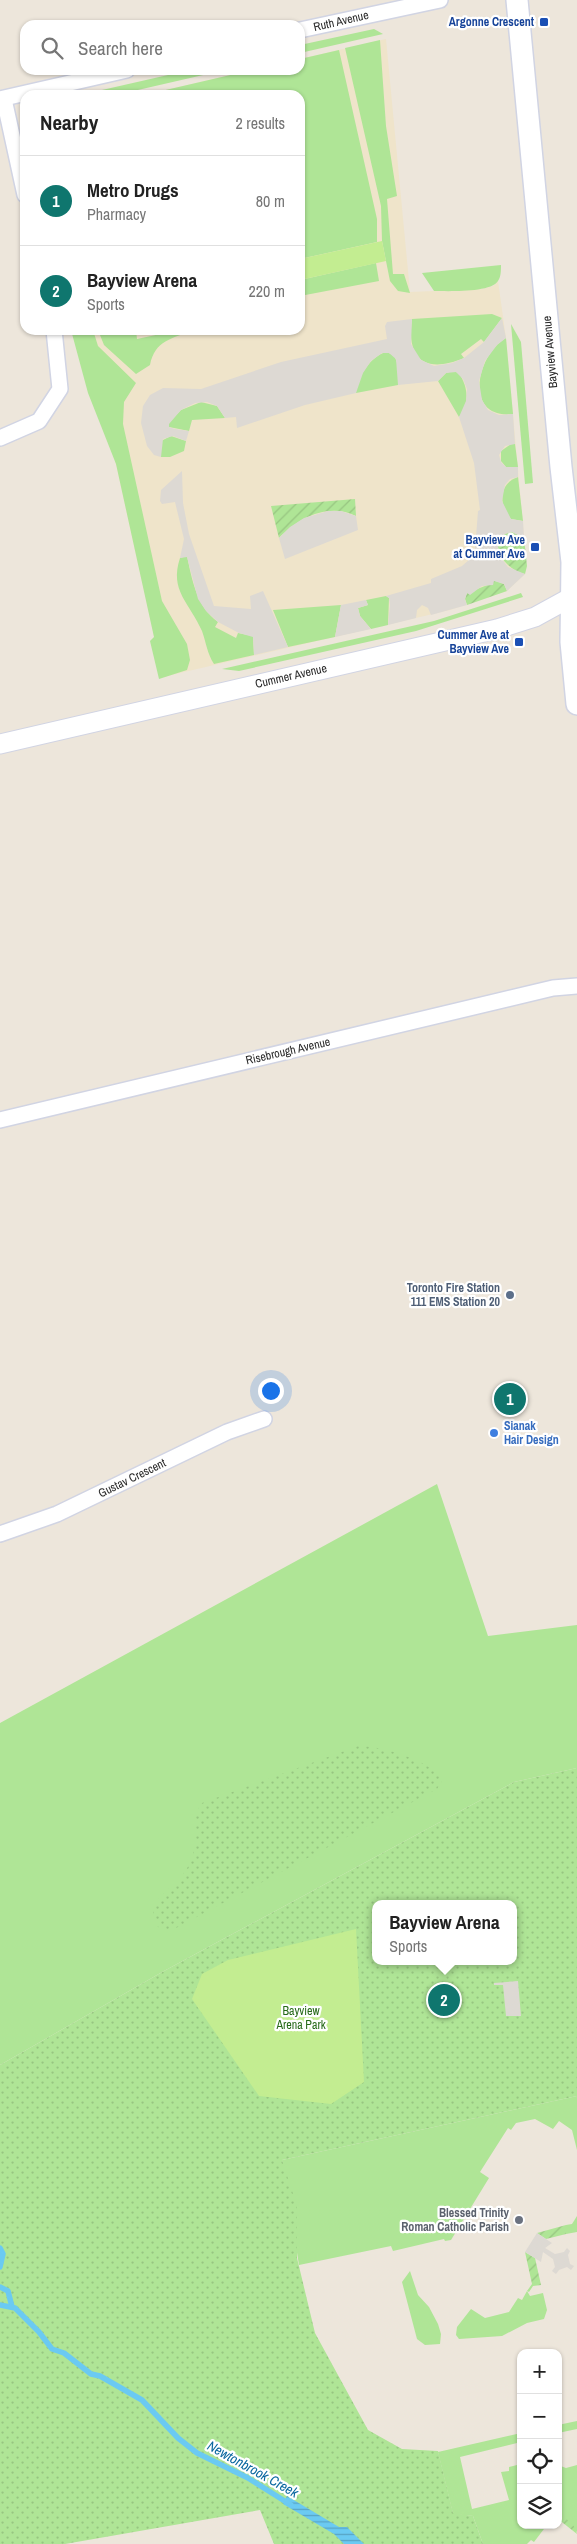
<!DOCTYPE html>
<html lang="en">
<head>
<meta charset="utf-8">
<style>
  body { margin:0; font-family:"Archivo Narrow",sans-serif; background:#f2f2f2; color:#222 }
  .controls { position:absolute; right:15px; bottom:15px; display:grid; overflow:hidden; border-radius:10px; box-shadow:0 1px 4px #0004 }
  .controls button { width:45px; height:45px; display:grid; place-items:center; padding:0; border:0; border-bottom:1px solid #e0e0e0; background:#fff; color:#222; font:25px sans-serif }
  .you { position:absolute; left:270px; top:1390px; width:18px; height:18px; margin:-12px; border:4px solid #fff; border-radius:50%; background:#1a73e8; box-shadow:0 0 0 8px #1a73e833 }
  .badge { display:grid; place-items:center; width:32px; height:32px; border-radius:50%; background:#0f766e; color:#fff; font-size:16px; font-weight:700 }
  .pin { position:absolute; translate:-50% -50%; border:2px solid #fff; box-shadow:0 1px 5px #0006 }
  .popup { position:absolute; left:372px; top:1900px; width:145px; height:65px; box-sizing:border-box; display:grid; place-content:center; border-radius:10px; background:#fff; filter:drop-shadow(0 1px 4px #0005); font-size:16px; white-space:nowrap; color:#767676 }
  .popup b { font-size:19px; color:#222 }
  .popup::after { content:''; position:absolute; left:50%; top:100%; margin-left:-10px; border:10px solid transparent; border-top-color:#fff }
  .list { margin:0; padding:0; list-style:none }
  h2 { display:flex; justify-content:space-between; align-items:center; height:65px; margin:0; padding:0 20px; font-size:21px }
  h2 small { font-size:16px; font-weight:400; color:#767676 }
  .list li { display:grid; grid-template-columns:32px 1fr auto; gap:15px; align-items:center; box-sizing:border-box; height:90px; padding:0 20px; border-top:1px solid #e0e0e0 }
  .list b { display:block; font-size:19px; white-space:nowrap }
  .list p { margin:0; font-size:16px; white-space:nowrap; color:#767676 }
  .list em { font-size:16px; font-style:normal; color:#767676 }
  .icon { flex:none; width:28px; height:28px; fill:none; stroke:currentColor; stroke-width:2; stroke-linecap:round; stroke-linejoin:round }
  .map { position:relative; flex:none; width:577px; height:2544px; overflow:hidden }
  .search { position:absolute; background:#fff; box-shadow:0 1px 4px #0004; left:20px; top:20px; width:285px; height:55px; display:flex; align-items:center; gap:12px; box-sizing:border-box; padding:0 18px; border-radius:15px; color:#767676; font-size:19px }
  .panel { position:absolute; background:#fff; box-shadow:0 1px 4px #0004; left:20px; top:90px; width:285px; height:245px; border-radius:15px }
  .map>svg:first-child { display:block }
</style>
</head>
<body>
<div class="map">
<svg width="577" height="2544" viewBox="0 0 577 2544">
  <defs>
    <pattern id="park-dots" width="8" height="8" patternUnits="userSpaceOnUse" patternTransform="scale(1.25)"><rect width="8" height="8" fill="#afe596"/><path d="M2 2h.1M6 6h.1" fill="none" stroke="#97c581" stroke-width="1.8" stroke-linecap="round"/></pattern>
    <pattern id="garden-furrows" width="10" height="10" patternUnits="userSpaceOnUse" patternTransform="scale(1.25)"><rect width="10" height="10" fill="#afe596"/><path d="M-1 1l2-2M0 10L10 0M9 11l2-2" fill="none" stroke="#97c581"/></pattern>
    <pattern id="water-rules" width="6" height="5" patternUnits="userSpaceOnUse" patternTransform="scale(1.25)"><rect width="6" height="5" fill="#6bcaf2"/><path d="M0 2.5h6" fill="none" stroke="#58a4c4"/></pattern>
  </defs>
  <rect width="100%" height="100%" fill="#ede6db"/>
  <path fill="#efe4ca" d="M386,39L410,292L482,289L493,286L498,281L506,338L526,557L525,574L507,591L450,610L163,677L116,464L83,330H300V95H144L252,70H300V59Z"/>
  <g fill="#afe596">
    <path d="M374,29L383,34L300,53V45Z"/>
    <path d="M380,40L386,126L397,196L387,199L393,274H404L410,293L398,291L390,281L382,241L381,206L345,48Z"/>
    <path d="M339,50L377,219V242L300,259V95H144L252,70H300V59Z"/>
    <path d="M190,70H225L116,95H80Z"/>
    <path d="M376,263L379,281L300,296V280Z"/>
    <path d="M501,265C501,270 501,277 498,281C491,293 447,291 434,291L422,273Z"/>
    <path d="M492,314L502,318L484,342L481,339L461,354L464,358C426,374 406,360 412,319Z"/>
    <path d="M511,324L521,342L533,483L525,484Z"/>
    <path d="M71,330H93L98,346L136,383L124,402L123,424L162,601L187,644L190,660L187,670L159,679L150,641L154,637L116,464L88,393Z"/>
    <path d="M98,330H136L137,339L179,330H193C172,339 155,340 150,365L136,374L104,345Z"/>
    <path d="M506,338L513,414C464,420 475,356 506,338Z"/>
    <path d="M386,352L394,355L399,368L398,385L356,393C356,378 371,356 386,352Z"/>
    <path d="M453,371L459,373C468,387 470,404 459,417L438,381L446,373Z"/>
    <path d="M201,402L217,406L225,418L192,420L189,431L169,427V422L181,410Z"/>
    <path d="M171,436L186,441L184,451L170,457H161V441Z"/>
    <path d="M511,444H515L518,467H506L501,461V451Z"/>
    <path d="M518,477L523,521L511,519C498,505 499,483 518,477Z"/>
    <path d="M187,556C192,580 197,607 218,622L215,627L236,638L238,633L253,636L254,655L214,664C207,653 206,642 202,631C190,603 169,591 180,558Z"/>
    <path d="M521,593L523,597L416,631L239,671L222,669L434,621Z"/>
    <path d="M386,596L389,598L388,625L371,629L360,616L358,608L368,605L366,600Z"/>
    <path d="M341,605L335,637L288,647L273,610Z"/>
    <path d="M437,1484L488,1636L577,1625V1768L514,1782L164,1971L0,2065V1723Z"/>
    <path d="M577,2096V2150L572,2130L559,2121L553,2129L535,2119L516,2123L511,2130L508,2128L480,2172L489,2178L451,2240L445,2241L444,2239L393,2251L391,2246L299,2265L282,2160Z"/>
    <path d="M577,2216V2232L566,2234V2225L572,2224Z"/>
    <path d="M410,2271L418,2295L429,2307L438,2324L441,2334L440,2344L425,2345L417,2339L402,2282Z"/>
    <path d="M527,2291L530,2296L543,2293L547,2310L544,2319L527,2323L502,2336L459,2339L456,2335L457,2327L471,2309L485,2318L509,2312L518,2298L522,2300Z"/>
    <path d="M577,2421V2429L558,2433V2425Z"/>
    <path d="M521,2433V2442L460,2457L472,2509L509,2500L501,2472L509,2471V2467L521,2464V2525H547L534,2542L531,2540L527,2544H483L473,2516L453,2514L438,2452Z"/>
    <path d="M558,2465L566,2468L577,2465V2532L558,2514Z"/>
  </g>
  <g fill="url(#park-dots)" fill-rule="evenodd">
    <path d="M358,1746C378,1745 435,1761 442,1781L437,1789L176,1928L170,1930L158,1927L153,1917L154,1904C165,1890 182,1880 190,1863C200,1843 187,1822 202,1803Z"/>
    <path d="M577,1768V2096L282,2160L297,2206V2258L315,2333L368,2430L402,2449L438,2451L453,2513L473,2516L483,2544H274L260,2510L65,2544H0V2065L164,1971L514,1782ZM375,1904H513V1961H375Z"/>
  </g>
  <g fill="url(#garden-furrows)">
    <path d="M355,499L356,516C329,502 298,518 279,538L271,506Z"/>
    <path d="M512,532L524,538L527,566L525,574C501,569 484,535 512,532Z"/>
    <path d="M493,580L504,584L507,591L467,605L465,599L467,593L490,584Z"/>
    <path d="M566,2225V2234L546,2239L537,2233Z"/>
    <path d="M525,2252L535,2258L541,2285L533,2286L529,2292L527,2291L532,2284Z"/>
    <path d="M558,2514C566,2518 576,2525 577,2534L558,2519Z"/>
  </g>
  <g fill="#c3ed91">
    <path d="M382,241L386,261L300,280V259Z"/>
    <path d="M356,1929L364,2082L331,2104L259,2096L192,1999L202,1974L228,1960Z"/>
  </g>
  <g fill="#ddd9d3">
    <path d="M502,318L506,338L497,345L485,361L479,381L482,400L488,410L499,415L513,414L515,444L505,446L499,455L501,462L506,467H518V477L510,479L505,485L502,501L511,519L523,521L524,538L512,532L505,534L500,538L498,546L499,555L508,567L525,574L507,591L504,584L494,581L493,585L482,586L470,595L467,593L465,599L467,605L431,615L428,608L422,605L417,610L416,618L388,625L390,605L389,598L386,596L431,583V579L462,566L470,559L475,550L478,511L480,510L474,463L459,417L466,401L467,389L463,379L456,372L446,373L438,381L398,385L396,359L389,353H382L371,361L363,373L356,393L305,405L237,428L236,417L225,418L217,406L207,402L195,403L181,410L169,424V427L175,429L189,431L186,441L173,436L163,439L161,457L154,455L147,446L141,423L143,406L150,395L163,388L201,389L281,362L387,339L385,326L387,322L412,319L411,344L421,360L434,366L452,363L464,358L484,342Z"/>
    <path d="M182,471L183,503L189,534L214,606L251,609L250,596L263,591L288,647L254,655L253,637L239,633L218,622L206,611L198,599L187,557L180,558L184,539L175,502L162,504L160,501L161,490Z"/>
    <path d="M328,511H341L356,516L358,530L285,559L279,538L290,527L304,518Z"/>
    <path d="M366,600L368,605L358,608L360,616L371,629L335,637L341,605Z"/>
    <path d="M518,1981L521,2016H506L503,1985H494V1983Z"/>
    <path d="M537,2233L552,2243L545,2248L555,2254L564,2252L567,2248L570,2251L568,2255L570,2264L574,2266L571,2270L567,2267L559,2270L556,2274L552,2271L555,2267L553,2259L543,2252L541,2262L525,2252Z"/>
  </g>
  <path fill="url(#water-rules)" d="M287,2496L339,2527H347L364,2544H344L334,2534L283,2504Z"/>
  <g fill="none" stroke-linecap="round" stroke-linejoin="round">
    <g stroke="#6bcaf2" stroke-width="5.5">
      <path d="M0,2248L3,2254L0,2267"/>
      <path d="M0,2287L8,2291L12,2307"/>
      <path d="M0,2305L15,2308L39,2332L52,2349L64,2353L91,2374L100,2376L142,2400L178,2438L197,2453L248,2478L291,2505"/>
    </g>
    <defs>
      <g id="minor">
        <path d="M300,30L440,0"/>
        <path d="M0,99L127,70"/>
        <path d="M4,99L25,195"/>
        <path d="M0,438L39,421L60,389L54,330"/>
        <path d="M0,1120L553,988L577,986"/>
        <path d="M0,1534L57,1514L227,1432L264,1419"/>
      </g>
      <path id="tertiary" d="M0,744L497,629L535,617L577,594"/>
      <path id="secondary" d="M517,0L561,467L572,562L571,642L577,704"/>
    </defs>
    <use href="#minor" stroke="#d1d4e3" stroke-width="18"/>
    <use href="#tertiary" stroke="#d1d4e3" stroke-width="21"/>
    <use href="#secondary" stroke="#d1d4e3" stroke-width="24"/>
    <use href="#minor" stroke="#fff" stroke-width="15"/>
    <use href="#tertiary" stroke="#fff" stroke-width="19"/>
    <use href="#secondary" stroke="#fff" stroke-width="21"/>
  </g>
  <g fill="#1a4fb4" stroke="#fff" stroke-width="2">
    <rect x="539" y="17" width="10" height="10" rx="2.5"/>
    <rect x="530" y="542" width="10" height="10" rx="2.5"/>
    <rect x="514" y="637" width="10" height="10" rx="2.5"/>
  </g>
  <circle fill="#5c6f8a" stroke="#fff" stroke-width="2" cx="510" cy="1295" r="5"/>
  <circle fill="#3f7fe0" stroke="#fff" stroke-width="2" cx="494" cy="1433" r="5"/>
  <circle fill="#6b7280" stroke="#fff" stroke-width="2" cx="519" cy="2220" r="5"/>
  <g text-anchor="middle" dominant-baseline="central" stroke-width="4.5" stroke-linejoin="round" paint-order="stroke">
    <g font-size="12" fill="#2a2a2a" stroke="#fff">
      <text transform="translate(341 21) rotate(-13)">Ruth Avenue</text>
      <text transform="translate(550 352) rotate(-95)">Bayview Avenue</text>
      <text transform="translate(291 676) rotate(-13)">Cummer Avenue</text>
      <text transform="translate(288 1051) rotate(-13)">Risebrough Avenue</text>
      <text transform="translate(132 1478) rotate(-26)">Gustav Crescent</text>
    </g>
    <g font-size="12" font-weight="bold" fill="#164399" stroke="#fff" text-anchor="end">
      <text x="534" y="22">Argonne Crescent</text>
      <text x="525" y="540">Bayview Ave<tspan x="525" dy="14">at Cummer Ave</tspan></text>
      <text x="509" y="635">Cummer Ave at<tspan x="509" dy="14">Bayview Ave</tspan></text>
    </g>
    <g font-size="12" font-weight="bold" fill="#4e5e75" stroke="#fff" text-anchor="end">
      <text x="500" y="1288">Toronto Fire Station<tspan x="500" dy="14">111 EMS Station 20</tspan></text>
    </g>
    <g font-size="12" font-weight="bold" fill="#366cbe" stroke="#fff" text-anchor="start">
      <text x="504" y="1426">Sianak<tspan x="504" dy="14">Hair Design</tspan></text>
    </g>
    <g font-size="12" fill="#266918" stroke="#fff">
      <text x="301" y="2011">Bayview<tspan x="301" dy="14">Arena Park</tspan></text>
    </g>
    <g font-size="12" font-weight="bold" fill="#5b616d" stroke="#fff" text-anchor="end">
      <text x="509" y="2213">Blessed Trinity<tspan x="509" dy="14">Roman Catholic Parish</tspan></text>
    </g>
    <g font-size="14" font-style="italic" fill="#09679f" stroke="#fff">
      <text transform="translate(253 2469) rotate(29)">Newtonbrook Creek</text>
    </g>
  </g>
</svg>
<div class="controls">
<button>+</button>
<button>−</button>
<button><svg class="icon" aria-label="locate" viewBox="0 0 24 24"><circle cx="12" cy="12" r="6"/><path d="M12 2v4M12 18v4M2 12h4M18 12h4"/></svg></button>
<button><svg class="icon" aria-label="layers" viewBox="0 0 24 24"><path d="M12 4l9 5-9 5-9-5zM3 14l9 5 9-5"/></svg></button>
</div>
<div class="you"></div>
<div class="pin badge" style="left:510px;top:1399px">1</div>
<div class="pin badge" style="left:444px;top:2000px">2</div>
<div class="popup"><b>Bayview Arena</b>Sports</div>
<div class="search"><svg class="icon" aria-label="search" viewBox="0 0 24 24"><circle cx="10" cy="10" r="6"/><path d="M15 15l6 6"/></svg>Search here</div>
<section class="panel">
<h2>Nearby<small>2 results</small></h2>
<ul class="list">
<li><span class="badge">1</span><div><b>Metro Drugs</b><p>Pharmacy</p></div><em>80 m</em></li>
<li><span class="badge">2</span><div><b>Bayview Arena</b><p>Sports</p></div><em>220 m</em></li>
</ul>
</section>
</div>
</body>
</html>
